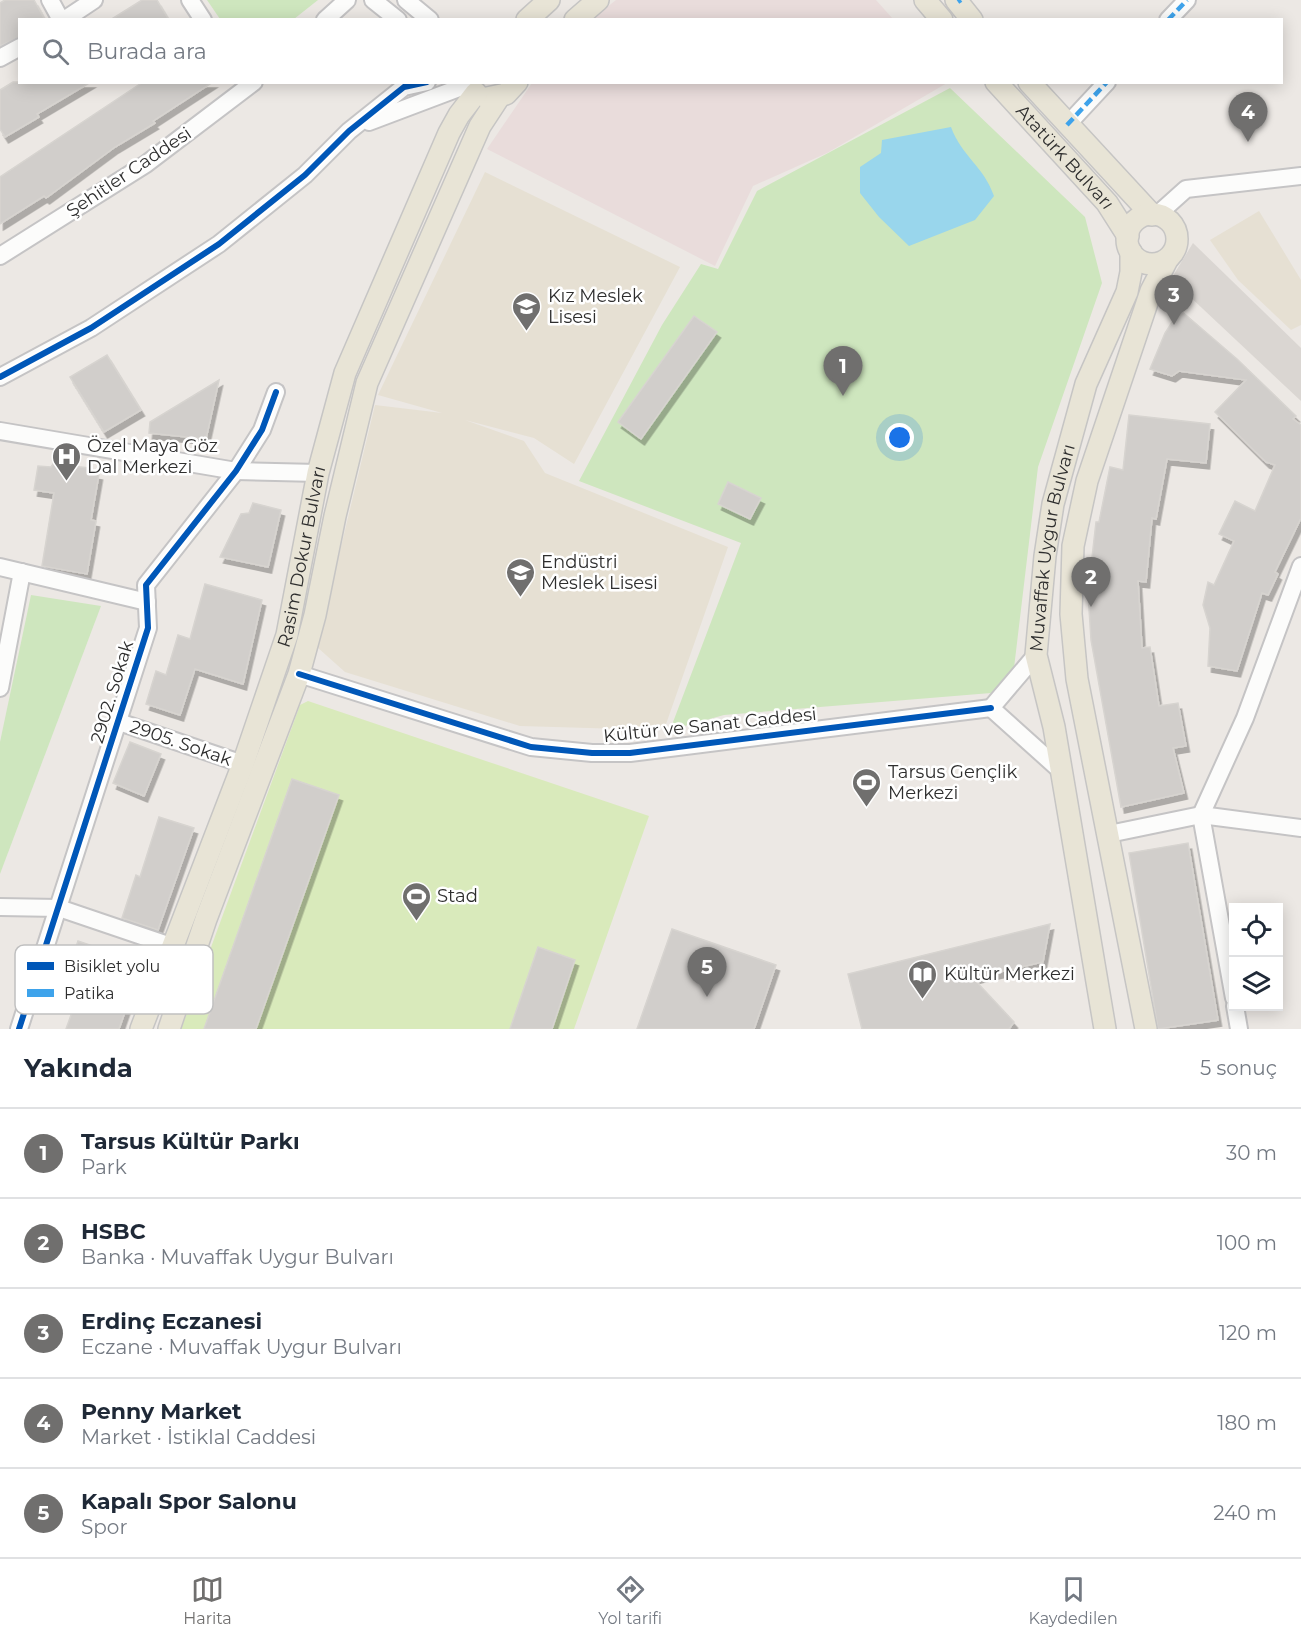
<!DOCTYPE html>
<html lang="tr">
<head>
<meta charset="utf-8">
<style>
  body { margin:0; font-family:Montserrat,sans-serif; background:#f2f2f3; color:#1f2937 }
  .controls { position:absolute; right:18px; bottom:18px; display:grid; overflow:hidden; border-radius:0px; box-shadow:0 3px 15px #0003 }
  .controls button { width:54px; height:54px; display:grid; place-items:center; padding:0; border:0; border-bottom:2px solid #e0e1e3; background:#fff; color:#1f2937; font:30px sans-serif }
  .you { position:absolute; left:900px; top:438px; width:21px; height:21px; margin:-15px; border:4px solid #fff; border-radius:50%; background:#1a73e8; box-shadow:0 0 0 9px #1a73e833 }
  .badge { display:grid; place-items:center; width:39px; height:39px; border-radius:50%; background:#706f6e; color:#fff; font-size:20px; font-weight:700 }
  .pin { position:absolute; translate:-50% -50px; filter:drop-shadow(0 2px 3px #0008) }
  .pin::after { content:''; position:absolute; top:32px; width:21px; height:18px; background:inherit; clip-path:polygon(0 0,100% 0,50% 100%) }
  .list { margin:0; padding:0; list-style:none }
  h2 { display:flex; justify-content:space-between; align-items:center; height:78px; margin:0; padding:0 24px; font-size:26px }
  h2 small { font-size:20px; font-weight:400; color:#747a83 }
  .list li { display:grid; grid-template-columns:39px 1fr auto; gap:18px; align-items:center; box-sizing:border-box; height:90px; padding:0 24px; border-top:2px solid #e0e1e3 }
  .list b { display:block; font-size:22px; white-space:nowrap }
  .list p { margin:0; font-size:20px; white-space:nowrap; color:#747a83 }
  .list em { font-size:20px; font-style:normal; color:#747a83 }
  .icon { flex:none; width:33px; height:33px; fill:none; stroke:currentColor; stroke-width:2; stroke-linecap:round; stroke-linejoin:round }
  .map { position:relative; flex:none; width:1301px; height:1029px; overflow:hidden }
  .search { position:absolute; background:#fff; box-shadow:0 3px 15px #0003; left:18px; right:18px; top:18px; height:66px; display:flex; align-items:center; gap:15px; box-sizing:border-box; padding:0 21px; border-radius:0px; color:#747a83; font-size:22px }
  .sheet { height:528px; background:#fff }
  nav { display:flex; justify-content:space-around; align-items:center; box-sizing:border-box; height:84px; border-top:2px solid #e0e1e3; background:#fff; font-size:16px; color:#747a83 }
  nav a { display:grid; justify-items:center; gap:3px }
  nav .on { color:#706f6e }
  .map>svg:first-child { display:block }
</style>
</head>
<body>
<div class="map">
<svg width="1301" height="1029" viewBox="0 0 1301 1029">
  <defs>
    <filter id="shadow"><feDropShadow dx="3.5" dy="6" stdDeviation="0" flood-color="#0004"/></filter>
  </defs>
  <rect width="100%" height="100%" fill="#ece8e4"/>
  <g fill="#e6e0d3">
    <path d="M485,172L680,267L574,464L534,438L465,420L524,441L545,473L728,547L665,727L623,729L520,726L345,672L317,647L375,405L442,413L378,395Z"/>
    <path d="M1259,211L1301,280V325L1291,330L1238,280L1210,240Z"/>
  </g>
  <g fill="#e9dcdb">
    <path d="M616,0H876L893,19H592Z"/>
    <path d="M532,83L947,82V83L827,153L753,186L715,266L487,149Z"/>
  </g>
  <g fill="#cee6be">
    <path d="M207,0H318L294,19H220Z"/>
    <path d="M950,88L1085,217L1102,283L1038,467L1014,668L991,693L724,715L670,730L741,543L579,481L662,325L701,264L718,269L757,191Z"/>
    <path d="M31,595L101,606L0,874V742Z"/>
  </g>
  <path fill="#d9eabb" d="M308,701L649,816L574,1029H181L300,705Z"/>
  <path fill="#dad6d2" d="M1193,243L1301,348V401L1171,279Z"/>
  <path fill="#99d6ec" d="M951,127C962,157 983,165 994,196L975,220L909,246L879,217L860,193V167L881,153L882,140Z"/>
  <g fill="#d1cecb" stroke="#d7d4d0" stroke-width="1.5" filter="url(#shadow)">
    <path d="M5,0H34L45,20H20V37L0,46V3Z"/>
    <path d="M142,0H157L169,20H110Z"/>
    <path d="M13,82H91L37,114L39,117L5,137L0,129V90Z"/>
    <path d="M143,82H213L153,121L155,123L115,147L46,198L44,196L0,224V177Z"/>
    <path d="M1180,310L1237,359L1296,416L1293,419L1301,425V518L1275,572L1278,574L1268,595L1262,593L1237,671L1208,666L1210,628L1203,605L1208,582L1214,585L1234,541L1219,534L1235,501L1255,511L1275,465L1266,462L1215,412L1246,380L1179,371L1172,376L1150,369L1165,333Z"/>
    <path d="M694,316L717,332L641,439L618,422Z"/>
    <path d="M107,355L141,410L104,432L70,377Z"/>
    <path d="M219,380L206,439L149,433L150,422Z"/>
    <path d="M1129,415L1210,424L1206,463L1167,459L1156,519L1152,518L1146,582L1138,581L1142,648L1150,647L1159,706L1178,703L1186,746L1173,748L1184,793L1121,807L1091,640L1088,593L1096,522H1099L1110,467L1123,470Z"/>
    <path d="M53,464L89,468L88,472L99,474L91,520L96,521L87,574L42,566L54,493L34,490L38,466L51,467Z"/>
    <path d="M728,482L761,498L750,519L718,504Z"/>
    <path d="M253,503L281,510L268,567L220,557L241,514L249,513Z"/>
    <path d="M205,584L262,600L243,684L195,669L180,715L146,704L156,671L166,675L178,635L190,639Z"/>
    <path d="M130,742L161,754L144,796L113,783Z"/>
    <path d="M292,779L339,795L256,1029H204Z"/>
    <path d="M159,817L194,828L158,930L122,918L136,875L140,877Z"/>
    <path d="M1188,843L1218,1020L1158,1029L1129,853Z"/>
    <path d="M1050,924L1043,962L973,978L1014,1022L1009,1029H862L848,974Z"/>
    <path d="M672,929L776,965L754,1029H637Z"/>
    <path d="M78,941L142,963L119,1029H66L81,987L64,981Z"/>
    <path d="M538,947L575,960L552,1029H510Z"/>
  </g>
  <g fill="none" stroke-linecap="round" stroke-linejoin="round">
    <defs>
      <g id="minor">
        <path d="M50,0L61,20"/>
        <path d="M190,0L203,20"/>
        <path d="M373,0L398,20"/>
        <path d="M406,0L430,20"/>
        <path d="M64,20L94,0"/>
        <path d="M325,20L347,0"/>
        <path d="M1168,20L1187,0"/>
        <path d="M0,58L20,47"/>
        <path d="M369,122L467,85"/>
        <path d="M1067,125L1107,82"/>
        <path d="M1157,215L1186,189L1301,176"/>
        <path d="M0,256L146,164L254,82"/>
        <path d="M0,377L91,328L219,244L305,175L349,131L404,87L427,82"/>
        <path d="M0,431L236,471L318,473"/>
        <path d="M0,567L147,602"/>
        <path d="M299,674L531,747L592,753H630L991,708"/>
        <path d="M0,688L22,572"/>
        <path d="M991,708L1060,770"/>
        <path d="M991,708L1036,655"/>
        <path d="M119,722L243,764"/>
        <path d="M1109,834L1201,815L1301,828"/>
        <path d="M0,907L59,908L171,946"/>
        <path d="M1234,998L1201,815L1245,718L1301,566"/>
        <path d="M1235,1006L1239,1029"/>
        <path d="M19,1029L148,628L146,585L236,471L262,430L276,392"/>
      </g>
      <g id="major">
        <path d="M925,0L942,20"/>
        <path d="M956,0L972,20"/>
        <path d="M527,20L549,0"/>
        <path d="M575,20L598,0"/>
        <path id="s1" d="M996,82L1107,203L1128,236"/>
        <path d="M1029,82L1152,215"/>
        <path d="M487,98L506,94L517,82"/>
        <circle cx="1152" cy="239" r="25"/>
        <path id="s2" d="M141,1029L243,764L287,635L318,473L345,373L449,133L459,115L476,93"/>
        <path d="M169,1029L206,919L299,674L315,615L335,516L367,383L480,126L499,97"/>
        <path id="s3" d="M1105,1029L1054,727L1036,655L1045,556L1053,504L1086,384L1127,292L1131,272V252"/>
        <path d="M1146,1029L1077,679L1071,614L1073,546L1087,481L1151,291L1167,260"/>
      </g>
    </defs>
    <use href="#minor" stroke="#c5c4c5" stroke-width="20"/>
    <use href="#major" stroke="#c6c5c4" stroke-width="24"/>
    <use href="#minor" stroke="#fcfcfb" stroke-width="16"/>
    <use href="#major" stroke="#e8e4d6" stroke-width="21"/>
    <g stroke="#3ea3eb" stroke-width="4.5" stroke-dasharray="9 4.5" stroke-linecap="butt">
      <path d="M958,2L961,0"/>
      <path d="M1168,20L1187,0"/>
      <path d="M1067,125L1107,82"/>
    </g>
    <defs>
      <g id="cycleway">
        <path d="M0,377L91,328L219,244L305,175L349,131L404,87L427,82"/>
        <path d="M299,674L531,747L592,753H630L991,708"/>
        <path d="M19,1029L148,628L146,585L236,471L262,430L276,392"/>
      </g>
    </defs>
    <use href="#cycleway" stroke="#fff" stroke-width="10"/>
    <use href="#cycleway" stroke="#0057b8" stroke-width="6"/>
  </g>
  <defs>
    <symbol id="school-pin" viewBox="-11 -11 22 30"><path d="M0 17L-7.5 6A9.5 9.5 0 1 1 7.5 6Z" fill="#706f6e" stroke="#fff"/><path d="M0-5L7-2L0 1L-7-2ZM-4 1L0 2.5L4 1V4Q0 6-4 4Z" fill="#fff"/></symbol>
    <symbol id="hospital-pin" viewBox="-11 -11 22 30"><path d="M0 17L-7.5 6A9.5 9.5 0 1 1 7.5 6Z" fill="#706f6e" stroke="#fff"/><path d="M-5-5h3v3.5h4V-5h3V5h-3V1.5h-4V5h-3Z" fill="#fff"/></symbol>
    <symbol id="stadium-pin" viewBox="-11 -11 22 30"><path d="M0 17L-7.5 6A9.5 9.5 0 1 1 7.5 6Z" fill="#706f6e" stroke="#fff"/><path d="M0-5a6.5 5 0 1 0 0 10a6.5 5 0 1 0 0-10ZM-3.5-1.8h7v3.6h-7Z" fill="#fff"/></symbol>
    <symbol id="library-pin" viewBox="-11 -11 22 30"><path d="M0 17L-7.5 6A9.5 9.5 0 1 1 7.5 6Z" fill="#706f6e" stroke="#fff"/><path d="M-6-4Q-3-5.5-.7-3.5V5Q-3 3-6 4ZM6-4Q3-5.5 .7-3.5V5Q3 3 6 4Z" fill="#fff"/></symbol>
  </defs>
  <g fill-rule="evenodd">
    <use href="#school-pin" x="510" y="290" width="33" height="45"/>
    <use href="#hospital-pin" x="50" y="440" width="33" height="45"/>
    <use href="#school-pin" x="504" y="556" width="33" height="45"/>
    <use href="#stadium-pin" x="850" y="766" width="33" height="45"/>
    <use href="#stadium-pin" x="400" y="880" width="33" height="45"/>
    <use href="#library-pin" x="906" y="958" width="33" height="45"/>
  </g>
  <g text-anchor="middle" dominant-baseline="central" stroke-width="5" stroke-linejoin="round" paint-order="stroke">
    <g font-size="18" fill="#2e2e2e" stroke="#fff">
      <text stroke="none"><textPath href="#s1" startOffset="102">Atatürk Bulvarı</textPath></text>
      <text transform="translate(129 172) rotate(-34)">Şehitler Caddesi</text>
      <text stroke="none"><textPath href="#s3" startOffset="489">Muvaffak Uygur Bulvarı</textPath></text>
      <text stroke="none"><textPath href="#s2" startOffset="500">Rasim Dokur Bulvarı</textPath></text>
      <text transform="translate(112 692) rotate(-73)">2902. Sokak</text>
      <text transform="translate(710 725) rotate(-6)">Kültür ve Sanat Caddesi</text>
      <text transform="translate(181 743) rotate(19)">2905. Sokak</text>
    </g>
    <g font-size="18" fill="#2e2e2e" stroke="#fff" text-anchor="start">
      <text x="548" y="296">Kız Meslek<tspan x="548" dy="21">Lisesi</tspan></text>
      <text x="87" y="446">Özel Maya Göz<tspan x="87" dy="21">Dal Merkezi</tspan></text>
      <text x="541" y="562">Endüstri<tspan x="541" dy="21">Meslek Lisesi</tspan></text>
      <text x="888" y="772">Tarsus Gençlik<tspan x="888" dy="21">Merkezi</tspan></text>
      <text x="437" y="896">Stad</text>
      <text x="944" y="974">Kültür Merkezi</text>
    </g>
  </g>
  <rect x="15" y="945" width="198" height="69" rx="9" fill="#fff" stroke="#c0c0c0" stroke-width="1.5"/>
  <rect x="27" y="962" width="27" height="8" fill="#0057b8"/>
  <rect x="27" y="989" width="27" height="8" fill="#3ea3eb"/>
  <g font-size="16" fill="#2e2e2e">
    <text x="64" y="972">Bisiklet yolu</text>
    <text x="64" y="999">Patika</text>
  </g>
</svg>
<div class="controls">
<button><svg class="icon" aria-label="locate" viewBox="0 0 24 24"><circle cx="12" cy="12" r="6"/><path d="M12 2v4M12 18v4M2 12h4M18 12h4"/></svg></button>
<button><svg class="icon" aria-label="layers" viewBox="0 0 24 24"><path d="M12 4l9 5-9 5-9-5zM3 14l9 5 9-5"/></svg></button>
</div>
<div class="you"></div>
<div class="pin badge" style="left:843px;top:396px">1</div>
<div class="pin badge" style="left:1091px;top:607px">2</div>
<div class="pin badge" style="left:1174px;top:325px">3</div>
<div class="pin badge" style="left:1248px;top:142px">4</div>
<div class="pin badge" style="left:707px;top:997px">5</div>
<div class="search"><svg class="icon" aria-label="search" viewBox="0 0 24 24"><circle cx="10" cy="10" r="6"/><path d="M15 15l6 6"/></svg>Burada ara</div>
</div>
<section class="sheet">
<h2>Yakında<small>5 sonuç</small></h2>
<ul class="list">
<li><span class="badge">1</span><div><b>Tarsus Kültür Parkı</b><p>Park</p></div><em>30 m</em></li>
<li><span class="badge">2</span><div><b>HSBC</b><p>Banka · Muvaffak Uygur Bulvarı</p></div><em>100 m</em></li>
<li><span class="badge">3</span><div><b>Erdinç Eczanesi</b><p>Eczane · Muvaffak Uygur Bulvarı</p></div><em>120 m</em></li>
<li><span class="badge">4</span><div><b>Penny Market</b><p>Market · İstiklal Caddesi</p></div><em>180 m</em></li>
<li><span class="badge">5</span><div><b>Kapalı Spor Salonu</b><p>Spor</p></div><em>240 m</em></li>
</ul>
</section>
<nav>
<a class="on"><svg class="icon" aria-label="map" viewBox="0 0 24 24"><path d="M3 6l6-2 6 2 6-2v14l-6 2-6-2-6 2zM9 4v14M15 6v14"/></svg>Harita</a>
<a><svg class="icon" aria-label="directions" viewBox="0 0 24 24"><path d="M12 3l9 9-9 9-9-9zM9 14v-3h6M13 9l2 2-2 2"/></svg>Yol tarifi</a>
<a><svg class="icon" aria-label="saved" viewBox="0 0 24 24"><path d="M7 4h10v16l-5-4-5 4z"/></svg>Kaydedilen</a>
</nav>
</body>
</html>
